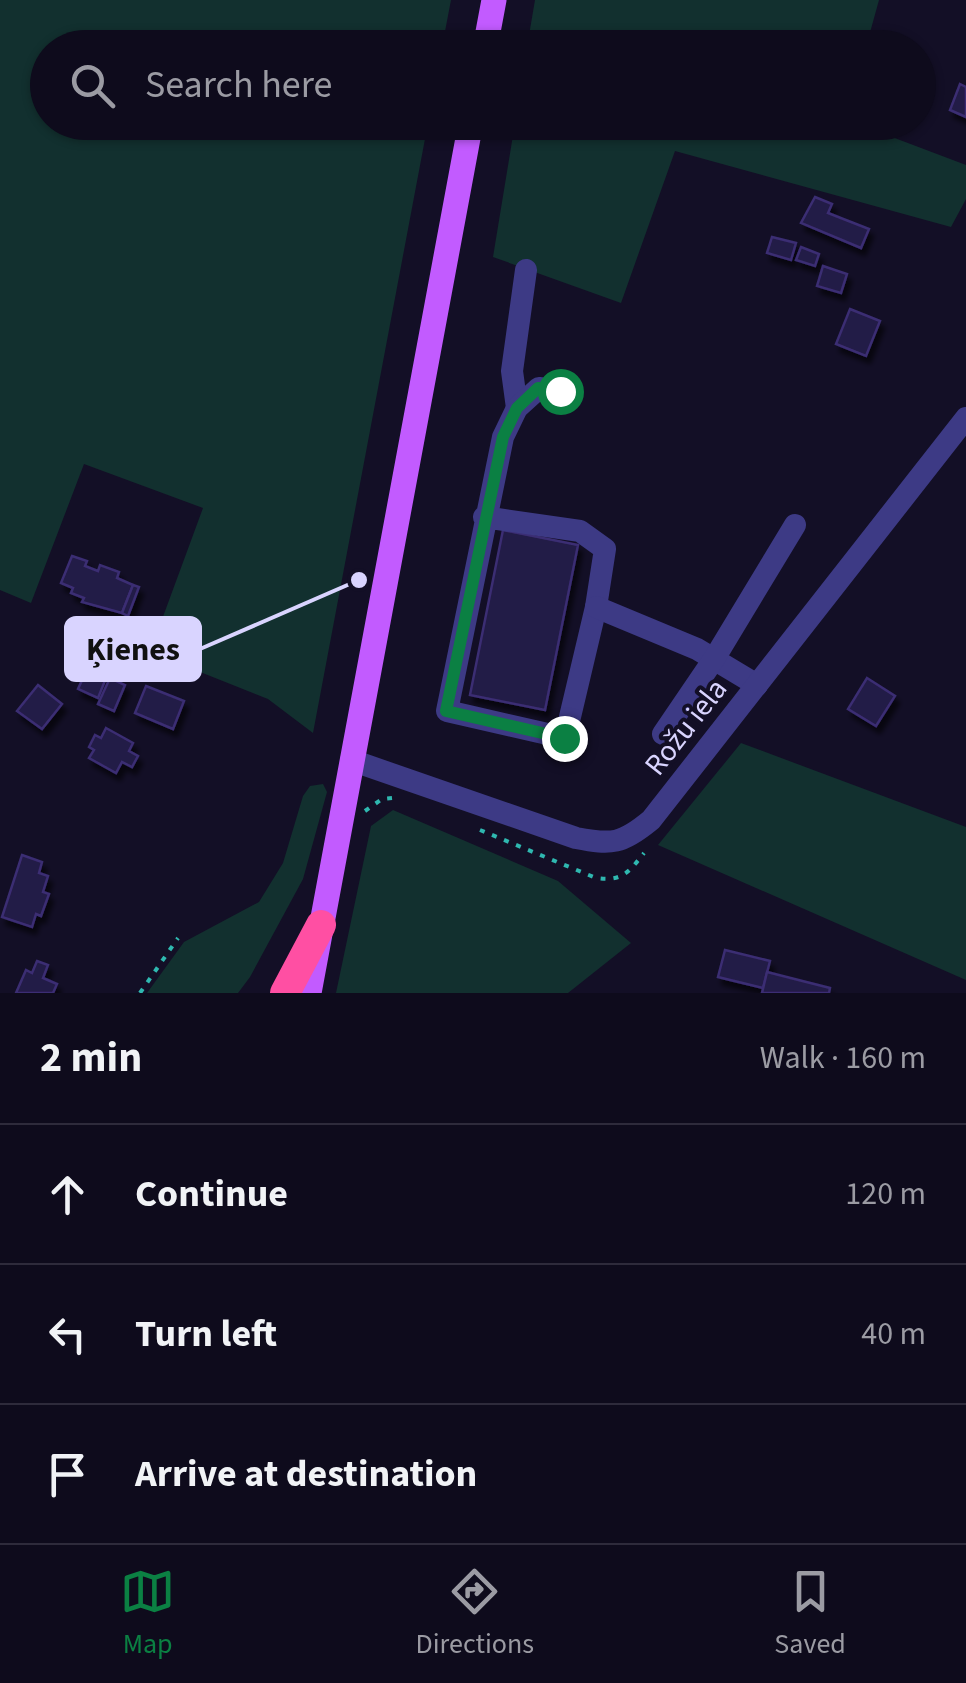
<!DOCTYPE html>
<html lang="en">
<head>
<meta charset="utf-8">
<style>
  body { margin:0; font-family:"Source Sans 3",sans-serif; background:#171425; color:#f1f3f6 }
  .stop { position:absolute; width:30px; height:30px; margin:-22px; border:8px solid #0b8043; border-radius:50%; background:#fff }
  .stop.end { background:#0b8043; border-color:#fff; box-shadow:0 2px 10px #0008 }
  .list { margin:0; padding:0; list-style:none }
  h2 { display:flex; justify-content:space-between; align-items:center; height:130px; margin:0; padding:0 40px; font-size:42px }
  h2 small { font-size:32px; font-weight:400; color:#9b9ba3 }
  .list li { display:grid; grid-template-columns:65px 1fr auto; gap:30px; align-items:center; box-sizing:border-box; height:140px; padding:0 40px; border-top:2px solid #2e2b3b }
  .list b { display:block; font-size:38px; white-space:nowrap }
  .list em { font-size:32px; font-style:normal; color:#9b9ba3 }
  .icon { flex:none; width:55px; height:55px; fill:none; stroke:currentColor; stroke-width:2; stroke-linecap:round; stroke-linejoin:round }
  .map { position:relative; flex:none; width:966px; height:993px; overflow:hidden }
  .search { position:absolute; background:#0e0b1c; box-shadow:0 2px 8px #0004; left:30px; right:30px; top:30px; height:110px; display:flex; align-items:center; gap:25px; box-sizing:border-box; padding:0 35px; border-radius:55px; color:#9b9ba3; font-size:38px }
  .sheet { height:550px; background:#0e0b1c }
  nav { display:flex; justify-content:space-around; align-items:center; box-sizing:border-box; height:140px; border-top:2px solid #2e2b3b; background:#0e0b1c; font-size:28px; color:#9b9ba3 }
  nav a { display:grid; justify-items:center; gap:5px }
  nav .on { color:#0b8043 }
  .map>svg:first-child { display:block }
</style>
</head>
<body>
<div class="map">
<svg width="966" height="993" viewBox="0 0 966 993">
  <defs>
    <filter id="shadow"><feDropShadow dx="4" dy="7" stdDeviation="2.5" flood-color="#0009"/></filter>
  </defs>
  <rect width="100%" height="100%" fill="#130f26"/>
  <g fill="#12302f">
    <path d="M0,0H451L442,47L48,48V122L428,123L313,733L268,699L150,652L203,508L84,464L31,603L0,590Z"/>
    <path d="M535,0H879L866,47H527Z"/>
    <path d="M515,123H855L966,165V199L951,227L675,151L621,303L493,257Z"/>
    <path d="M741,743L966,827V980L658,845Z"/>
    <path d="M323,784L327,792L303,879L250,977L238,993H147L184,942L259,902L283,863L303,796L310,786Z"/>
    <path d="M393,810L558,881L631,943L568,993H336L371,826Z"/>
  </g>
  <g fill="#241b47" stroke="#3b2d73" stroke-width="2.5" filter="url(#shadow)">
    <path d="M960,84L966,87V117L950,110Z"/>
    <path d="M815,197L832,204L828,213L869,229L861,248L801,223Z"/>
    <path d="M772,237L796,243L791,260L767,253Z"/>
    <path d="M801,247L819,254L815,266L796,260Z"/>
    <path d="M823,266L847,274L841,293L817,286Z"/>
    <path d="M850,309L880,321L866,356L836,344Z"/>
    <path d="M503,530L578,545L545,710L470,695Z"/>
    <path d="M72,556L87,561L85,566L98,571L100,565L119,572L117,578L133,585L122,613L82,602L84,598L71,593L73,588L61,583Z"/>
    <path d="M133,585L139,587L128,616L122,613Z"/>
    <path d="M89,665L108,673L98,698L78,689Z"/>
    <path d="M110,678L125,685L114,711L98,704Z"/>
    <path d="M867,678L895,696L876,726L848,709Z"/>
    <path d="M38,685L62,704L42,729L17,711Z"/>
    <path d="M146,686L184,701L173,729L135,713Z"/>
    <path d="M106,728L133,743L129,751L138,756L132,767L122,762L116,773L89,758L94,750L89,747L95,735L101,738Z"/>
    <path d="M22,855L42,862L39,873L48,876L43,892L49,894L41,916L36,914L32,927L2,917Z"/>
    <path d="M725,950L770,961L763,988L718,977Z"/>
    <path d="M37,961L48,965L43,978L57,984L53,993H16L26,970L32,973Z"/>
    <path d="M767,972L830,988L829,993H762Z"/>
  </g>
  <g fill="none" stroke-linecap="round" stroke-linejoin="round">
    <g stroke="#2fb8b0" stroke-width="4" stroke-dasharray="5 8" stroke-linecap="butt">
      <path d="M365,811L382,799L392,798"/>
      <path d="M480,830L596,878C622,882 629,872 644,853"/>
      <path d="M140,993L178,938"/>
    </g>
    <g stroke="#3d3a85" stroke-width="22">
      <path d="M517,408L512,371L526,270"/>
      <path d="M484,517L580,531L605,549L596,607L565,738L447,711L503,437L517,408L539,388L560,391"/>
      <path d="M596,607L697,649L757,685"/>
      <path d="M663,734L714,659L795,525"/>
      <path d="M351,760L576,838C612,845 622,844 651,820L966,418"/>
    </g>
    <g stroke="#c25bff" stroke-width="25">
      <path d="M485,48L494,0"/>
      <path d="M309,993L471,122"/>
    </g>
    <path stroke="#ff4fa3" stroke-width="30" d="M285,993L321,925"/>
  </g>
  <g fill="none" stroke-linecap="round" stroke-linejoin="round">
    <path stroke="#0b8043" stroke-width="12" d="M560,391L538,388L517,408L503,437L446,711L564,738"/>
  </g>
  <g text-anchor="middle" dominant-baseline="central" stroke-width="8" stroke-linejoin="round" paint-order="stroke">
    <g font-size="30" fill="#d9d4ff" stroke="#130f26">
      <text transform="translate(686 727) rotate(-52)">Rožu iela</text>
    </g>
  </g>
  <path fill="none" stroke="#d9d4ff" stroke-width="4" d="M359 580L200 649"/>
  <circle fill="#d9d4ff" stroke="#130f26" stroke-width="4" cx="359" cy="580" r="10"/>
  <rect fill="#d9d4ff" stroke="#d9d4ff" stroke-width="4" x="66" y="618" width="134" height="62" rx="10"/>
  <g font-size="32" text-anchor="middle" font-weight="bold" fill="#111">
    <text x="133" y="660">Ķienes</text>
  </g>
</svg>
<div class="stop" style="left:560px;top:391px"></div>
<div class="stop end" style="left:564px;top:738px"></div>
<div class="search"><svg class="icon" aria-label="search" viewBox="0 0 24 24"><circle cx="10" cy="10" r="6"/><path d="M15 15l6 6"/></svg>Search here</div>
</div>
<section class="sheet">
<h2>2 min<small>Walk · 160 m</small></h2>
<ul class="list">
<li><svg class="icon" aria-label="ahead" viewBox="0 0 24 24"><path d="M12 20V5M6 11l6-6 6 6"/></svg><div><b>Continue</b></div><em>120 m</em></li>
<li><svg class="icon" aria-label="left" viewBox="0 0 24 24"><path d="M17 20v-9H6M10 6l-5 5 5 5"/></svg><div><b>Turn left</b></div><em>40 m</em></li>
<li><svg class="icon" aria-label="arrive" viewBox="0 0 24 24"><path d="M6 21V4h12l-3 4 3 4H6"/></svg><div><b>Arrive at destination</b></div></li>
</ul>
</section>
<nav>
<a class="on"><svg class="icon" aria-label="map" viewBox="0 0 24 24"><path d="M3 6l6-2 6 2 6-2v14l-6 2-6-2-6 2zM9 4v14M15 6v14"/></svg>Map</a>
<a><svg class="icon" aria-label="directions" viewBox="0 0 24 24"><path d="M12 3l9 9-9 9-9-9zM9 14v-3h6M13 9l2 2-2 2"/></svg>Directions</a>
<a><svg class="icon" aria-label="saved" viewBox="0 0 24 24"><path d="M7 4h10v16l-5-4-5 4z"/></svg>Saved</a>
</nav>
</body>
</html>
